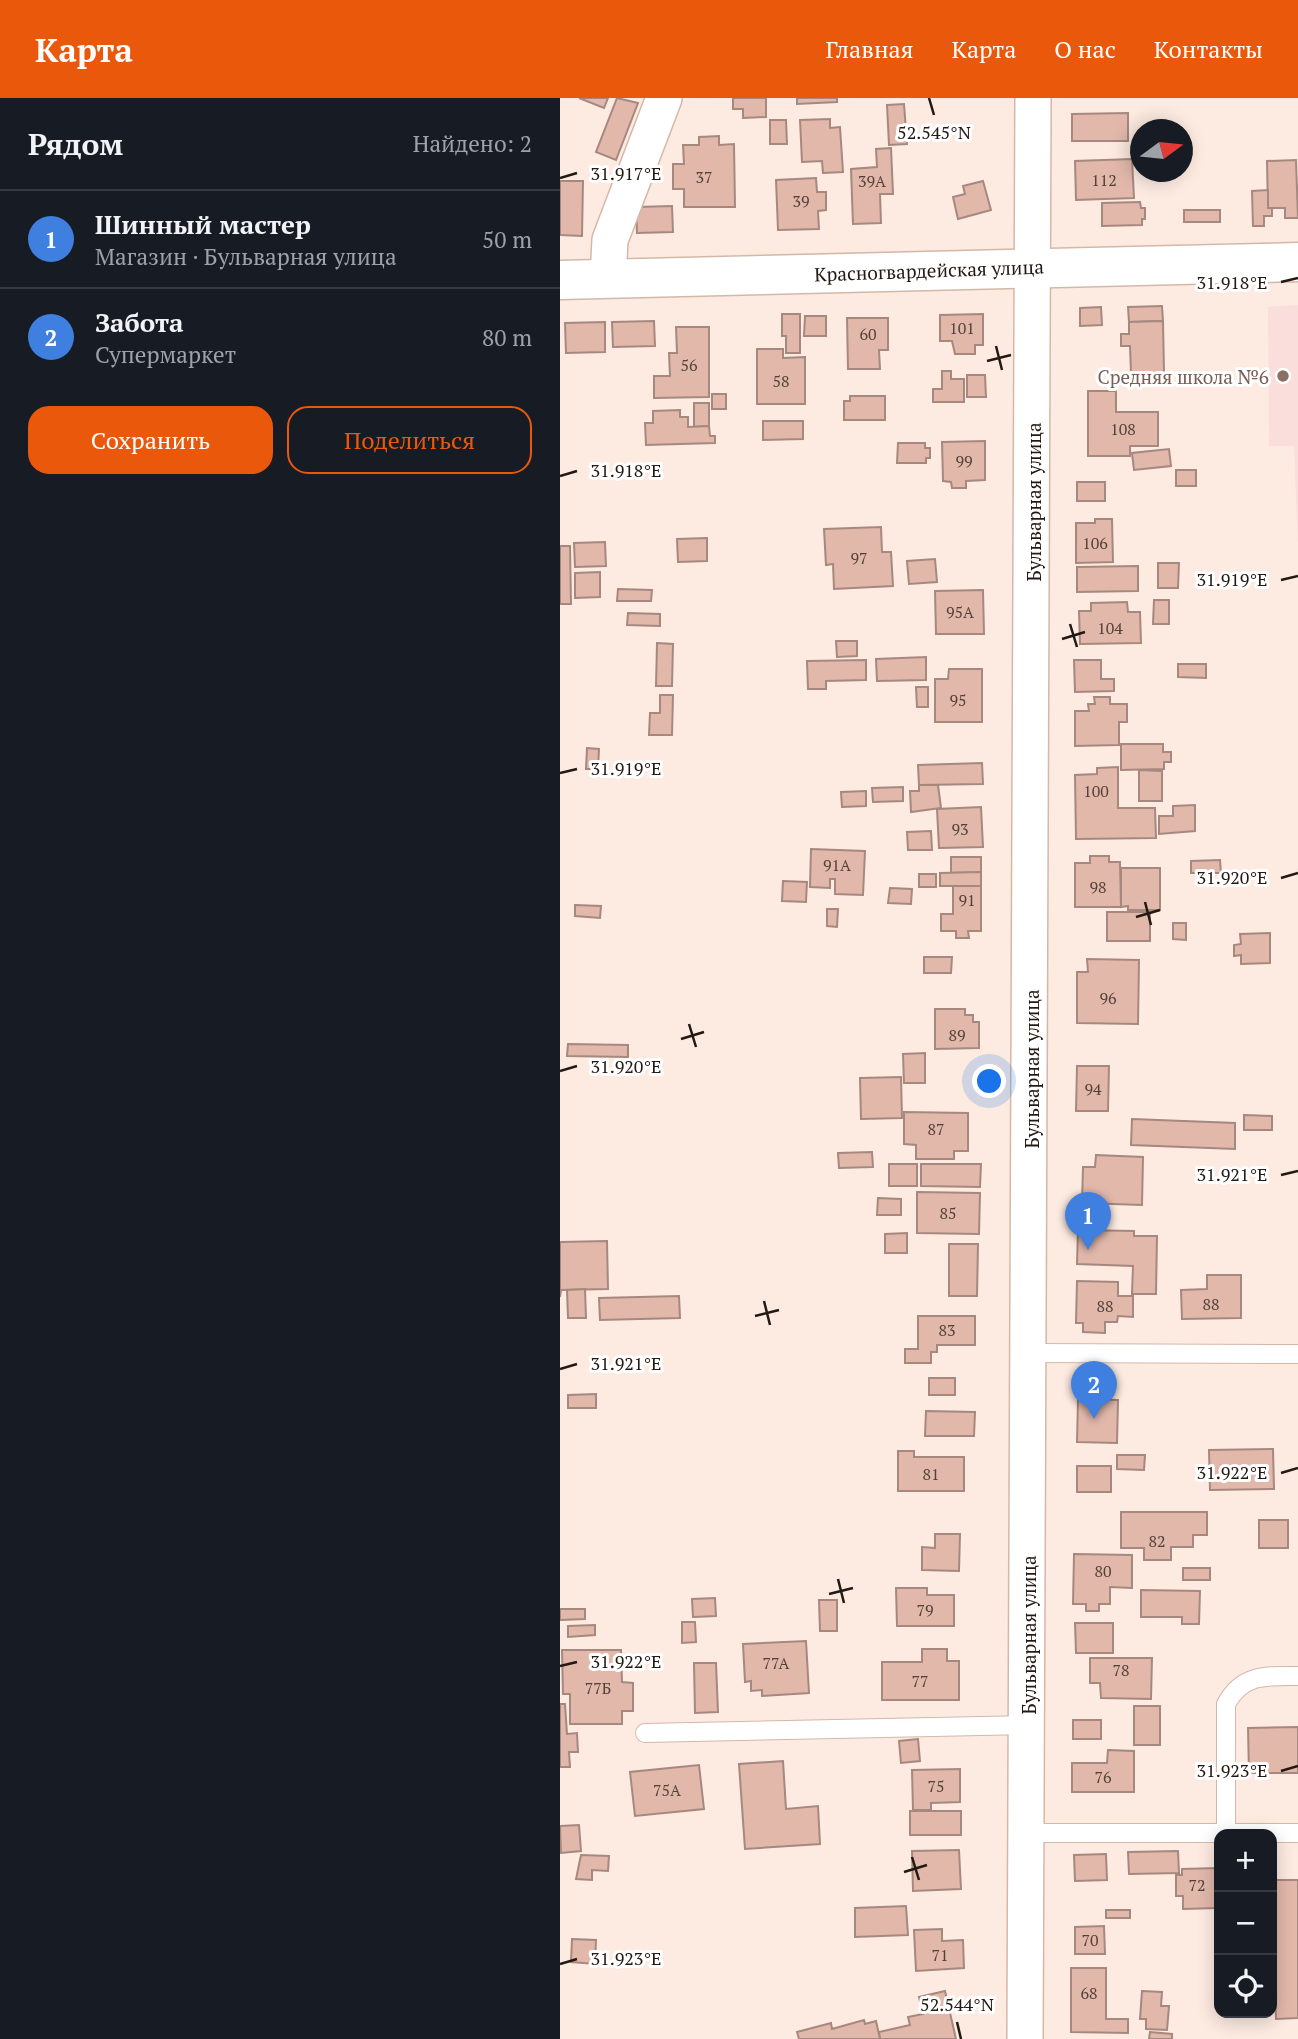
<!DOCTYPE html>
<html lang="ru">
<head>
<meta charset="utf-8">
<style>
  body { margin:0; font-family:"PT Serif",serif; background:#242831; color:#f1f3f6 }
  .controls { position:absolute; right:21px; bottom:21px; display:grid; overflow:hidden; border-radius:14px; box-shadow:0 4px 18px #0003 }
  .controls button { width:63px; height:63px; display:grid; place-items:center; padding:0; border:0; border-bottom:2px solid #363941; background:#171b24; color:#f1f3f6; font:35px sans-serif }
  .compass { position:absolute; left:570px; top:21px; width:63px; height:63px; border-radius:50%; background:#171b24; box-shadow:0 4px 18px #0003; rotate:75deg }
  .you { position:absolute; left:430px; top:984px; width:24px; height:24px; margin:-18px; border:5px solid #fff; border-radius:50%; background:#1a73e8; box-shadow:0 0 0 10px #1a73e833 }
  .badge { display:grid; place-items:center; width:46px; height:46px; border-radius:50%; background:#ea580c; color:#fff; font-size:23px; font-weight:700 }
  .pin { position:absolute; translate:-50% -58px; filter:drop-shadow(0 2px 4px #0008) }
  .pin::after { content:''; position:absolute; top:37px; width:24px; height:21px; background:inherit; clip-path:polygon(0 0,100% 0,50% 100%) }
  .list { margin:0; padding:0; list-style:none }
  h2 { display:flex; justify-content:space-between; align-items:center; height:91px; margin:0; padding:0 28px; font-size:30px }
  h2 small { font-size:23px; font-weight:400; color:#9ea1a6 }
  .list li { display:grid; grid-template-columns:46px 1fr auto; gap:21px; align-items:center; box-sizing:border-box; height:98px; padding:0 28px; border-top:2px solid #363941 }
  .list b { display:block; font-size:26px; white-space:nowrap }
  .list p { margin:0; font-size:23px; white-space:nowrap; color:#9ea1a6 }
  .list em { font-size:23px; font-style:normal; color:#9ea1a6 }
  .actions { display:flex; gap:14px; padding:21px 28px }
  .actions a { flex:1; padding:16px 0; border:2px solid #ea580c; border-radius:21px; text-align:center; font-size:24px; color:#ea580c }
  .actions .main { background:#ea580c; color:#fff }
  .icon { flex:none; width:38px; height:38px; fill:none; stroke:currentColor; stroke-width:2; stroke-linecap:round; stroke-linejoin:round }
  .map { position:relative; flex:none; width:738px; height:1941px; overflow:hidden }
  header { display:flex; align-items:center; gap:42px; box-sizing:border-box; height:98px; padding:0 35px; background:#ea580c; color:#fff }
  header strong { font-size:33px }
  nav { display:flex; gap:38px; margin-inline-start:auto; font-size:24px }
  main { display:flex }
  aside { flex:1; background:#171b24 }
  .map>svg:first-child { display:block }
</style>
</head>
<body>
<header>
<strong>Карта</strong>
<nav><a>Главная</a><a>Карта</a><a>О нас</a><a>Контакты</a></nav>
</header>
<main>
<aside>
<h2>Рядом<small>Найдено: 2</small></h2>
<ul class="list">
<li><span class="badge" style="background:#3f7fe0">1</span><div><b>Шинный мастер</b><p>Магазин · Бульварная улица</p></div><em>50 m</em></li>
<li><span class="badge" style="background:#3f7fe0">2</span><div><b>Забота</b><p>Супермаркет</p></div><em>80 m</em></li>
</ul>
<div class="actions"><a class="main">Сохранить</a><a>Поделиться</a></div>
</aside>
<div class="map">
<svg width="738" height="1941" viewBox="0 0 738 1941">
  <rect width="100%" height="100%" fill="#fdebe1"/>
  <path fill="#f9dedc" d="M738,207V448L734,348H709L708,209Z"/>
  <g fill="#e2b8ab" stroke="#a6887f" stroke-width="2">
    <path d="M19,0H48L44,10Z"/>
    <path d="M57,0L78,5L56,62L36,54Z"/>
    <path d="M173,0H206V19L183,20V11H173Z"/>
    <path d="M237,0H277V4L237,6Z"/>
    <path d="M344,6L347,46L329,47L327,7Z"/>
    <path d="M568,15V43H512V16Z"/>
    <path d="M270,21V30L280,29L283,74L263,75L262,63L242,64L240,22Z"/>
    <path d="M210,22H226L227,46H210Z"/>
    <path d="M159,38V47L174,46L175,109H124V91H113V66H124L123,47H139V39Z"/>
    <path d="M331,50L333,96H320L321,125L293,126L291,71L317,69L316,51Z"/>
    <path d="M572,61L574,100L516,102L515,63Z"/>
    <path d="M736,62L738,120H725V110H708L707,63Z"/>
    <path d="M256,80L257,94H266V112L258,113L259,131L218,132L216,82Z"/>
    <path d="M0,83H23L22,138L0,137Z"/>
    <path d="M423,83L431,112L398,121L393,99L405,96L403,88Z"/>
    <path d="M708,92V110H712V118H704V128H693L692,93Z"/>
    <path d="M580,104L581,110H585V121H582V127L542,128V105Z"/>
    <path d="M112,108L113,134L77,135L76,109Z"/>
    <rect x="624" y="112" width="36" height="12"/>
    <path d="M602,208L603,223L569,224L568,209Z"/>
    <path d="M541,209L542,227L520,228V210Z"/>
    <path d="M222,216H240V255H226V238H222Z"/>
    <path d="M423,216V247H415V256H395L392,243H380V217Z"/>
    <path d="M245,218H266V238H244Z"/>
    <path d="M287,220H328V252H319L320,271H288Z"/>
    <path d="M94,223L95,248L53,249L52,224Z"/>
    <path d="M603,223L604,274L571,275L570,248H561V236H569V224Z"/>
    <path d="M45,224V254L6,255L5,225Z"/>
    <path d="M116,229H149V299L94,300V278H110L109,255H117Z"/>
    <path d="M197,251H223V260L245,259V306H197Z"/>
    <path d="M382,273H391V281H404V304H373V291H382Z"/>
    <path d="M407,277H425L426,299H407Z"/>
    <path d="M528,293H556V314H598V348H570V358H528Z"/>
    <rect x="152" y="296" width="14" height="15"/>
    <path d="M290,298H325V322H284V303H290Z"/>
    <path d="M134,305H149V328L134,329Z"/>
    <path d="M120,312V319H128V329L149,328L150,338H155V345L86,347L85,325H93V313Z"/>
    <path d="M203,323H243V341L203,342Z"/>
    <path d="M425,343V382L406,383V390H392L391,384L383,383L382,344Z"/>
    <path d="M338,345H365V350H370V360H366V365H337Z"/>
    <path d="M609,351L611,368L574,372L572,355Z"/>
    <rect x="616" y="372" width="20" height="16"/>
    <rect x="517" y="384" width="28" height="19"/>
    <path d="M535,421H552L553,464L516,465V425H535Z"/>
    <path d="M321,429L322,454H331L333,488L274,491L273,466L266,467L264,431Z"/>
    <path d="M147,440V463L118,464L117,441Z"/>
    <path d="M45,444L46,468L15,469L14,445Z"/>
    <path d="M0,448H10L11,506H0Z"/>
    <path d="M375,461L377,484L349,486L347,463Z"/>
    <path d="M598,465H619L618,490H598Z"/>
    <path d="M578,468V493L517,494V469Z"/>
    <path d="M40,474V499L15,500V475Z"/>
    <path d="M58,491L92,492L91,503H57Z"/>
    <path d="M423,492L424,536H376L375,493Z"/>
    <path d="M594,502H609V526H593Z"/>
    <path d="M567,504L568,514H580L581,545L520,546L519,513H531V505Z"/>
    <path d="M68,515L100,516V528L67,527Z"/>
    <path d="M276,543H297V558L277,559Z"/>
    <path d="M97,545L113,546L112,588H96Z"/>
    <path d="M366,559V582L317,583L316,561Z"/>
    <path d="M306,562V582L266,583V591H248L247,563Z"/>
    <path d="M514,562H541V581H554V593L515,594Z"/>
    <path d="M618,566H646V580L618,579Z"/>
    <path d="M389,571H422V624H375V581H388Z"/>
    <path d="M356,589H368V609H357Z"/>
    <path d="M100,597H113L112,637H89L90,615H100Z"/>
    <path d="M534,599H550V606H567V624H559V647L515,648V613H529L528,606H535Z"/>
    <path d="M561,646H603V654H611V664H604V671L561,672Z"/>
    <path d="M27,650L39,651L38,671H26Z"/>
    <path d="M422,665L423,686L359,687L358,667Z"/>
    <path d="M558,669V710H595L596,740L516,741L515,677L537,676V670Z"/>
    <path d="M579,672L602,673V703H579Z"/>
    <path d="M359,687H378L381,710L351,714L350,693H359Z"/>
    <path d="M343,689V703L313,704L312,690Z"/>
    <path d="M306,693V708L282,709L281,694Z"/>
    <path d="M635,707V733L599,736V718H613V708Z"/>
    <path d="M421,709L423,749L379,750L377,711Z"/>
    <path d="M371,733L372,752H348L347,734Z"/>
    <path d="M251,751L305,753L303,797L275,796V781H270V790L250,789Z"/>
    <path d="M530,758H549V764H560L561,809H515V765H530Z"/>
    <path d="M391,759H421V774L391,775Z"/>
    <path d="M660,762L661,775H631V763Z"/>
    <path d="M561,770H600V812H568V808L561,809Z"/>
    <path d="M421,774V788H380V775Z"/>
    <rect x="359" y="776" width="17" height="13"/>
    <path d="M223,783L247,784L246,804L222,803Z"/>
    <path d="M393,788H421V833H408L409,840H396V833H381V816H393Z"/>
    <path d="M330,790L352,791L351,806L328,805Z"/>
    <path d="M15,807L41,808L40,820L15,818Z"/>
    <path d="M267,811H278L277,829L267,828Z"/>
    <rect x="547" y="814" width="43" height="29"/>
    <path d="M613,825H626V842L613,841Z"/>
    <path d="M710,835V865L681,866V857L674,858V847L681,846L680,836Z"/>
    <path d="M364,859H392L391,875H364Z"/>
    <path d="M527,861L579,862L578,926L517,925V874H528Z"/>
    <path d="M375,911H405V917H413V924H419V950L375,951Z"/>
    <path d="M8,946L68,947V959L7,958Z"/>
    <path d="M365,955V985H344L343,956Z"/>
    <path d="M517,968H549L548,1013H516Z"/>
    <path d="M341,979L342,1020L301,1021L300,980Z"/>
    <path d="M344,1014L408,1015V1053H394V1061H356V1047L344,1046Z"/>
    <path d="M684,1017L712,1018V1032H684Z"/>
    <path d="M572,1021L675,1025V1051L571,1047Z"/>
    <path d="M312,1054L313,1069L279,1070L278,1055Z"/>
    <path d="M536,1057L583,1059L582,1107L522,1105L523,1069H535Z"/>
    <rect x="329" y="1066" width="28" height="22"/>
    <path d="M361,1066H421L420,1089L361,1088Z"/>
    <path d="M357,1094L420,1095L419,1136L357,1135Z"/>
    <path d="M318,1100L341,1101V1117H317Z"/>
    <path d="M518,1132L574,1133V1138H597L596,1196H572L573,1168L517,1166Z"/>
    <path d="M347,1135V1155H325V1136Z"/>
    <path d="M47,1143L48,1191L1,1192L0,1199V1144Z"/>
    <path d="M389,1146H418L417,1198H389Z"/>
    <path d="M647,1177H681V1220L622,1221L621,1192L647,1191Z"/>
    <path d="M517,1183L558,1184V1198H573V1219L558,1218L557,1224H545V1235L523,1234V1225H516Z"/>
    <path d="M25,1191L26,1220H8L7,1192Z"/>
    <path d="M119,1198L120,1220L40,1222L39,1200Z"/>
    <path d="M358,1218H415V1247H377V1254H371V1265H345V1251H358Z"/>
    <rect x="369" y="1280" width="26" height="17"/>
    <path d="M36,1296V1310H8V1297Z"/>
    <path d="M518,1301L558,1302L557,1345L517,1344Z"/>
    <path d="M366,1313L415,1314L414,1338H365Z"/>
    <path d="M713,1351L714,1391L650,1392L649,1352Z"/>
    <path d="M338,1353H354V1359H404V1393H338Z"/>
    <path d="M557,1357H585L584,1372L557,1371Z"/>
    <rect x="517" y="1368" width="34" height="26"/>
    <path d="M561,1414H647V1437H633V1449H611V1462H584V1450H561Z"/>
    <rect x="699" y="1422" width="29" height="28"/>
    <path d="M375,1436H400L399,1473L362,1472V1449L375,1450Z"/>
    <path d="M514,1456L572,1457V1490L550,1489V1506H539V1513H526V1506H513Z"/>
    <rect x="623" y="1470" width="27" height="12"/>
    <path d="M336,1490H367V1497H394V1528H337Z"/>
    <path d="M581,1492L640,1493L639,1526H622V1519H581Z"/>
    <path d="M155,1500L156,1518L133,1519L132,1501Z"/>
    <path d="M259,1502H277V1533H260Z"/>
    <path d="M0,1511H25V1521L0,1522Z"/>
    <path d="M122,1524H135L136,1544L122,1545Z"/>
    <path d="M515,1525H553V1555H516Z"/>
    <path d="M35,1527V1537L8,1539V1528Z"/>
    <path d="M246,1543L249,1595L202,1598V1592L191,1593V1583L185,1584L183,1546Z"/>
    <path d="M362,1551H387V1563H399V1602H322V1564H362Z"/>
    <path d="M2,1552H61L62,1584L73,1585V1613H62V1626H10V1596H3Z"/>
    <path d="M530,1560H592L591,1601L541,1600L540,1585H530Z"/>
    <path d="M134,1565H156L158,1614L135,1615Z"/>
    <path d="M0,1606H5L7,1636L17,1635L18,1654H9L10,1669H0Z"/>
    <rect x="574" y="1608" width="26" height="39"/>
    <rect x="513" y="1622" width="28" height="19"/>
    <path d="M738,1629V1675H689L688,1630Z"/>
    <path d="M358,1641L360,1663L341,1665L339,1643Z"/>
    <path d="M548,1652L574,1653V1694H512V1665H547Z"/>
    <path d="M223,1663L226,1711L258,1708L260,1746L185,1751L179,1666Z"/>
    <path d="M139,1667L144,1711L75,1718L70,1674Z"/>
    <path d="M400,1671V1704L371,1705V1712H353L352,1672Z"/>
    <rect x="350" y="1713" width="51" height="24"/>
    <path d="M19,1727L21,1753L1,1755L0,1728Z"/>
    <path d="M399,1752L401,1791L353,1793L352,1753Z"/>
    <path d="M618,1753L619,1775L569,1776L568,1754Z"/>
    <path d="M546,1756L547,1782L515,1783L514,1757Z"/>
    <path d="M21,1757L49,1758L48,1773L32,1772V1782L16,1781Z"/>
    <path d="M659,1770V1810L623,1811V1798H616V1777H622V1771Z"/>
    <path d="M712,1782H738V1920L716,1921Z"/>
    <path d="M346,1808L348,1837L295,1839V1810Z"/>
    <rect x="546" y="1812" width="24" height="8"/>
    <path d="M544,1828L545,1856H515V1829Z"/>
    <path d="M382,1831V1843L403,1842L404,1870L356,1873L354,1832Z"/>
    <path d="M12,1841L36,1842L35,1866L11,1864Z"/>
    <path d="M511,1870H546V1921H568V1935L511,1934Z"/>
    <path d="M385,1893L396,1941H320L319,1934L350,1927L348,1919L363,1916L359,1899Z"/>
    <path d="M582,1893L602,1894L601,1908H609L607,1932L586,1931V1921H580Z"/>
    <path d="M304,1922L305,1926L316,1923L320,1941H239L237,1934L271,1925L272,1931Z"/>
    <path d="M590,1934L612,1936V1941H589Z"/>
  </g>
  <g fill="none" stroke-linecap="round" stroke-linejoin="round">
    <defs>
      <g id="service">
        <path d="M470,1255L738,1256"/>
        <path d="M85,1635L468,1627"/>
        <path d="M467,1735H738"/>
        <path d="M666,1735V1606C683,1575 707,1578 738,1578"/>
      </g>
      <g id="minor">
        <path d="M48,181L50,142L104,0"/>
        <path d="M465,1941L473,0"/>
      </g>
      <path id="secondary" d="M0,182L738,164"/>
    </defs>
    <use href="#service" stroke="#d4b8a7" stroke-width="20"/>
    <use href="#minor" stroke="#d4b8a7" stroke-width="38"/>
    <use href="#secondary" stroke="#d4b8a7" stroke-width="41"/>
    <use href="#service" stroke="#fff" stroke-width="18"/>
    <use href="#minor" stroke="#fff" stroke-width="35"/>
    <use href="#secondary" stroke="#fff" stroke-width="38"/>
  </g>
  <path fill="none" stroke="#231913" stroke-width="2.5" d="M369,0L374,17M0,80L17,75M721,184L738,180M436,248L442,272M427,263L451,257M0,378L17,373M721,482L738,478M510,526L517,549M502,541L525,534M0,675L17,671M721,780L738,775M585,804L591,827M576,819L600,812M129,926L136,949M121,941L144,934M0,973L17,968M721,1077L738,1073M204,1203L210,1227M195,1218L219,1212M0,1271L17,1266M721,1375L738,1370M278,1481L284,1505M269,1496L293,1490M0,1568L17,1564M721,1673L738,1668M352,1759L359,1782M344,1774L367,1767M0,1866L17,1861M397,1924L401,1941"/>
  <circle fill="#8d6e63" stroke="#fff" stroke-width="2.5" cx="723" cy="278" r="7"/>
  <g text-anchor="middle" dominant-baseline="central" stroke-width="6" stroke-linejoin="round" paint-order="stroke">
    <g font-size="16" fill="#534139">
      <text x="144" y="79">37</text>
      <text x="544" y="82">112</text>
      <text x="312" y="83">39А</text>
      <text x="241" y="103">39</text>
      <text x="402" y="230">101</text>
      <text x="308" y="236">60</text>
      <text x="129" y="267">56</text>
      <text x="221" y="283">58</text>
      <text x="563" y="331">108</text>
      <text x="404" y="363">99</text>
      <text x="535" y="445">106</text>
      <text x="299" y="460">97</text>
      <text x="400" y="514">95А</text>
      <text x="550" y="530">104</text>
      <text x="398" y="602">95</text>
      <text x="536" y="693">100</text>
      <text x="400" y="731">93</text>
      <text x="277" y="767">91А</text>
      <text x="538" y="789">98</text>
      <text x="407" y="802">91</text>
      <text x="548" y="900">96</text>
      <text x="397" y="937">89</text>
      <text x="533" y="991">94</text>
      <text x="376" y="1031">87</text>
      <text x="388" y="1115">85</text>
      <text x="651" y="1206">88</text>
      <text x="545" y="1208">88</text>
      <text x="387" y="1232">83</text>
      <text x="371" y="1376">81</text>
      <text x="597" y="1443">82</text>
      <text x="543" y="1473">80</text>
      <text x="365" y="1512">79</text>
      <text x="216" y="1565">77А</text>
      <text x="561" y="1572">78</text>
      <text x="360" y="1583">77</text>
      <text x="38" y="1590">77Б</text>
      <text x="543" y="1679">76</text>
      <text x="376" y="1688">75</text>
      <text x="107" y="1692">75А</text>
      <text x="637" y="1787">72</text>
      <text x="530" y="1842">70</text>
      <text x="380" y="1857">71</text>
      <text x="529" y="1895">68</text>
    </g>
    <g font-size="19" fill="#231913" stroke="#fff">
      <text transform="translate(369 172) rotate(-2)">Красногвардейская улица</text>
      <text transform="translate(473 404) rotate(-90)">Бульварная улица</text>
      <text transform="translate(471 971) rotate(-90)">Бульварная улица</text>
      <text transform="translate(468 1537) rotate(-90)">Бульварная улица</text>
    </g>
    <g font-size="19" fill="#785e54" stroke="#fff" text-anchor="end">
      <text x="709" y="278">Средняя школа №6</text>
    </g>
  </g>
  <g font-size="18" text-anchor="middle" fill="#231913" stroke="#fff" stroke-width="6" stroke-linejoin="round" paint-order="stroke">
    <text x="374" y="41">52.545°N</text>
    <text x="66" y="82">31.917°E</text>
    <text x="672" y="191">31.918°E</text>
    <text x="66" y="379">31.918°E</text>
    <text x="672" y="488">31.919°E</text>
    <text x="66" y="677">31.919°E</text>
    <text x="672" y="786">31.920°E</text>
    <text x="66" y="975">31.920°E</text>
    <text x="672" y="1083">31.921°E</text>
    <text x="66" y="1272">31.921°E</text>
    <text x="672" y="1381">31.922°E</text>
    <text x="66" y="1570">31.922°E</text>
    <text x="672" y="1679">31.923°E</text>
    <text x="66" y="1867">31.923°E</text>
    <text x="397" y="1913">52.544°N</text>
  </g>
</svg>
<div class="controls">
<button>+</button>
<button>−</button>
<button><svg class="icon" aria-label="locate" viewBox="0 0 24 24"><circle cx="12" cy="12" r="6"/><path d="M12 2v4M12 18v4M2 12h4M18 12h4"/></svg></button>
</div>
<svg class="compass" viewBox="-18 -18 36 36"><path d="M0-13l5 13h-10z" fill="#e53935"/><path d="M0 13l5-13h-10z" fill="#9ea1a6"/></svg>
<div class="you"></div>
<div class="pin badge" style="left:528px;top:1152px;background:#3f7fe0">1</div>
<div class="pin badge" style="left:534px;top:1321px;background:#3f7fe0">2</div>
</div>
</main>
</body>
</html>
